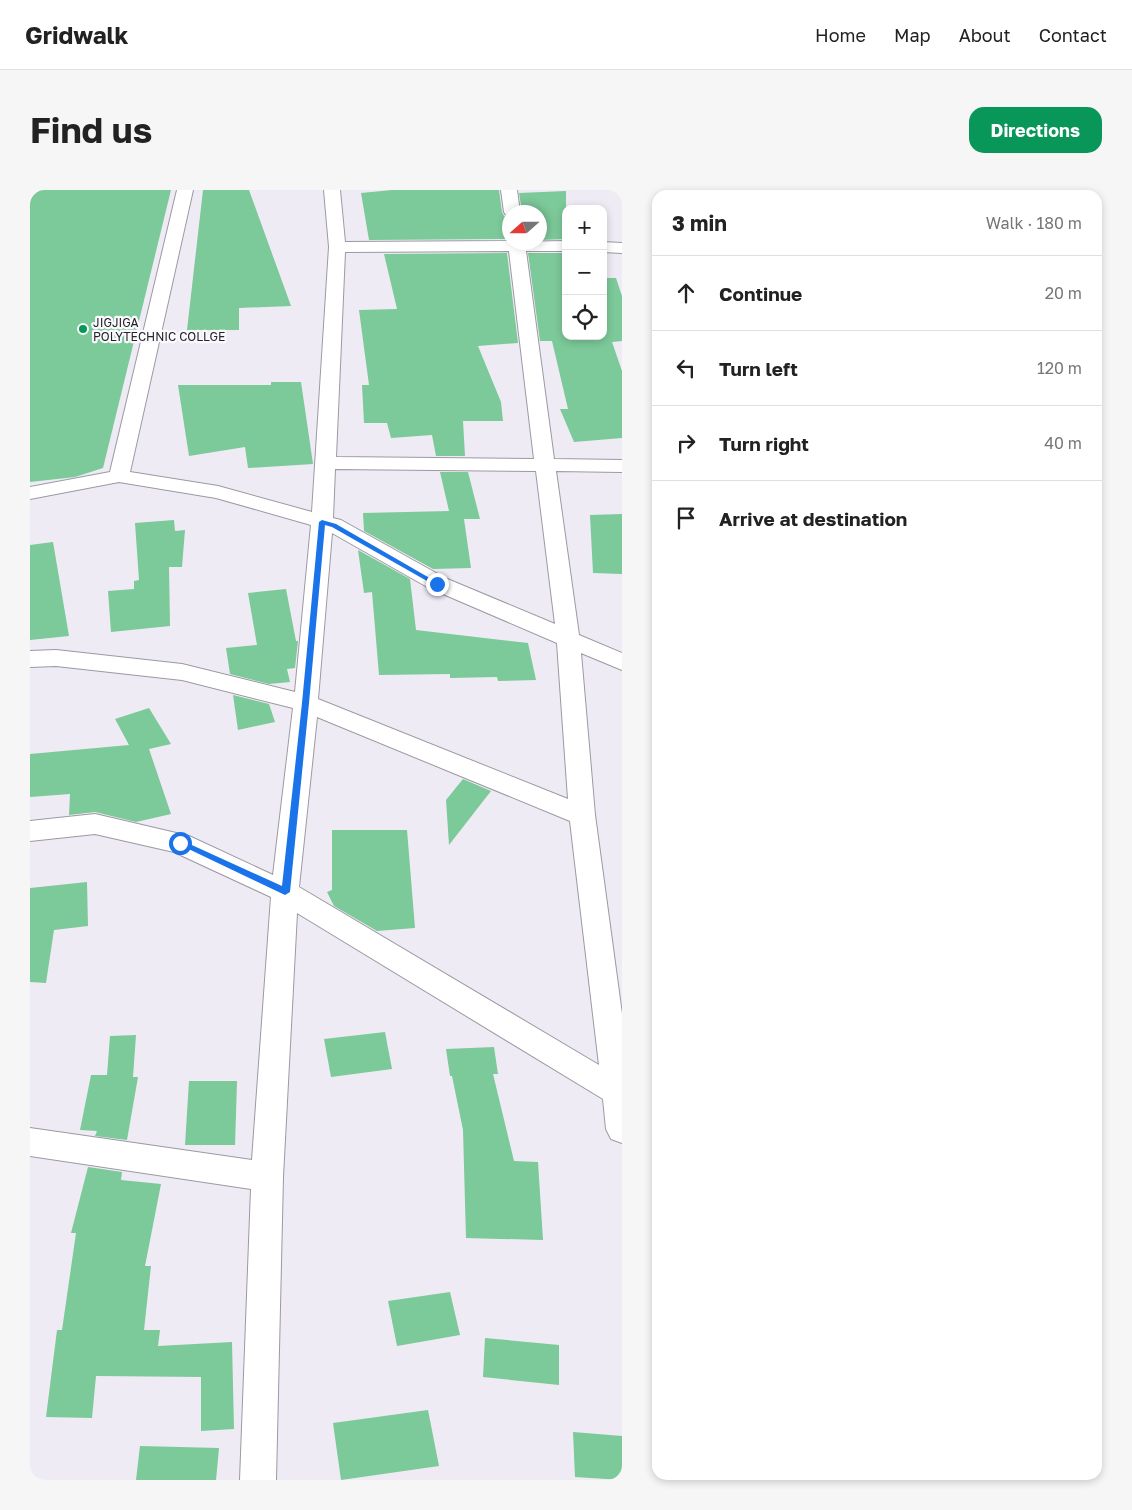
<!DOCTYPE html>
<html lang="en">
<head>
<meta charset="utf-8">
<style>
  body { margin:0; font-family:"Golos Text",sans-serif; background:#f6f6f6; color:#222 }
  .controls { position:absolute; right:15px; top:15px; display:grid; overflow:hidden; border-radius:10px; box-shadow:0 2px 8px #0003 }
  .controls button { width:45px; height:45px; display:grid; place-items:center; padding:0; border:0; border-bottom:1px solid #e0e0e0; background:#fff; color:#222; font:25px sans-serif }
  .compass { position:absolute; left:472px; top:15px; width:45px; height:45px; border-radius:50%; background:#fff; box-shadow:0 2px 8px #0003; rotate:249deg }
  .stop { position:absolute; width:15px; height:15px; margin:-11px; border:4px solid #1a73e8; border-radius:50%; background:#fff }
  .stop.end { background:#1a73e8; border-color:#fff; box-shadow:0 1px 5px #0008 }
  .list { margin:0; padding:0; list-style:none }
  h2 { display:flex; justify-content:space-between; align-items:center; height:65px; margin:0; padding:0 20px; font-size:21px }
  h2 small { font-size:16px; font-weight:400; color:#767676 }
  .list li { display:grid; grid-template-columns:32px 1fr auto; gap:15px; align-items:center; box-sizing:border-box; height:75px; padding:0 20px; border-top:1px solid #e0e0e0 }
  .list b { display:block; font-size:19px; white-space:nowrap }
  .list em { font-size:16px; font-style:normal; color:#767676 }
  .icon { flex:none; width:28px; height:28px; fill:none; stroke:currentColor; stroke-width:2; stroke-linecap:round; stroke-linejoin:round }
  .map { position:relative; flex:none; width:592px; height:1290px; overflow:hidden; border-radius:15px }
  header { display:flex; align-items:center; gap:30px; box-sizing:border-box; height:70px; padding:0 25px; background:#fff; border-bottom:1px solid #e0e0e0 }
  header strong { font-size:24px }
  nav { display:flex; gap:28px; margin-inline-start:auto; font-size:18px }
  .intro { display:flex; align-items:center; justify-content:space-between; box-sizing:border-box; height:120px; padding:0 30px }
  h1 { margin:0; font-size:35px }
  .button { padding:12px 22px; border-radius:15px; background:#089758; color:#fff; font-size:18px; font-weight:700 }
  main { display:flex; gap:30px; padding:0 30px }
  aside { flex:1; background:#fff; border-radius:15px; box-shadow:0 2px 8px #0003 }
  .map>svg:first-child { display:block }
</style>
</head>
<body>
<header>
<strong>Gridwalk</strong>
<nav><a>Home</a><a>Map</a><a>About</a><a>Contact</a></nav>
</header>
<div class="intro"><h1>Find us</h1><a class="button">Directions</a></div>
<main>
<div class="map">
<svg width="592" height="1290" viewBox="0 0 592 1290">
  <rect width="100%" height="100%" fill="#eeebf5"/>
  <g fill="#7cc999">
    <path d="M0,0H141L73,278L45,287L0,292Z"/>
    <path d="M173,0H219L261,116L209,118V140H157Z"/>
    <path d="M362,0H469L472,22L474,26L480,28V47L477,49L339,50L331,3Z"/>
    <path d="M536,1V49L510,50V22H492L489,3Z"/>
    <path d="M477,63L488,153L448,156L471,212L473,231H433L435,266H406L402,245L361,248L357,233H334L332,195H339L329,120L367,119L354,64Z"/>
    <path d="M498,63H536V146H573V88H586L592,106V151L582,152L592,181V248L544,252L530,219H538L522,151H510Z"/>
    <path d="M241,192H271L283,274L218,278L215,257L159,266L148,195H241Z"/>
    <path d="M410,282H438L450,329H434L441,378L403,379L334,341L333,323L419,321Z"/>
    <path d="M592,324V384L563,383L560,325Z"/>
    <path d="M144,330L145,341L155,340L152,377H139L140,436L81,442L78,401L104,399V391L109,390L105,333Z"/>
    <path d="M23,352L39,446L0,450V355Z"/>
    <path d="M328,360L380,389L386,440L498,453L506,490L468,491L467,487L420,488V484L349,485L342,402L334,403Z"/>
    <path d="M256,399L266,451H268L265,478L257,479L260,492L239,494L200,484L196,458L227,455L218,403Z"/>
    <path d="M203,505L239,514L245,532L208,540Z"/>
    <path d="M119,518L141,554L119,559L141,624L106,632L65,622L39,625L40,604L0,607V564L99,555L85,529Z"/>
    <path d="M433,589L461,601L419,655L416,610Z"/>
    <path d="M302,640H377L385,738L347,741L304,716L297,702L302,700Z"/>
    <path d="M57,692L58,736L24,740L16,793L0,792V698Z"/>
    <path d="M355,842L362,879L301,887L294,849Z"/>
    <path d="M106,845L103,887H108L97,950L65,946L67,941L50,940L61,885H77L80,846Z"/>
    <path d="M464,857L468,884H463L484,971L508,972L513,1050L436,1048L433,940L422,886H420L416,859Z"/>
    <path d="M159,891H207L205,955H155Z"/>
    <path d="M58,977L92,982L91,990L131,994L115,1076H121L114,1140H130L128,1156L202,1152L204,1239L171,1241V1187L66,1186L62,1228L16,1227L27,1140H32L46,1043H41Z"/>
    <path d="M420,1102L430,1145L367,1156L358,1111Z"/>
    <path d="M455,1148L529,1155V1195L453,1187Z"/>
    <path d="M398,1220L409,1276L311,1290L303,1233Z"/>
    <path d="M543,1242L592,1246V1290L545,1287Z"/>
    <path d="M110,1256L189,1258L186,1290H106Z"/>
  </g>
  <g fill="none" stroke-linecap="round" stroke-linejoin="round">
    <defs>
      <g id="street">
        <path d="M147,0H163L100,282L188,296L282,322L299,57L294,0H310L315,52L478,51L480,49V52L536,51V61H496L524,269L592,270V282L526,281L549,445L592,463V480L551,463L565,625L592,824V953L581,949L576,939L573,909L267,723L253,987L246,1290H210L221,999L0,966V938L222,970L241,707L144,662L65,644L0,651V631L65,624L159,646L243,685L263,518L152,490L26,476L0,477V461L26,460L152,474L265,502L281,335L186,308L89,292L0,309V297L80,282ZM479,61L504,269L306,267L315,62ZM305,279L506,281L525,434L415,388L311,330L303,328ZM302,343L399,398L527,453L538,609L288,509ZM287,527L540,631L569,875L269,697Z"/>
        <path d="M471,0H487L490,22H480V26L476,25L474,22Z"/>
        <path d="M573,52L592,53V63L573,62Z"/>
      </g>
    </defs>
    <use href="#street" stroke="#9c99a2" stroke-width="2"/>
    <use href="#street" fill="#fff" fill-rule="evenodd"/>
  </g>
  <path fill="#1a73e8" d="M292,330L306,334L410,394L404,395L302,337L295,335L279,513L260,702L255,705L146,653L150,650L153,651L252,696L272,513L289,332Z"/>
  <circle fill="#089758" stroke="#faf9fd" stroke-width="2" cx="53" cy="139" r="5"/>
  <g text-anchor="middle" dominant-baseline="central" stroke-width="4.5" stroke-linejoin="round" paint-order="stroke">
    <g font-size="12" fill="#252327" stroke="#faf9fd" text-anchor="start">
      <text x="63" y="132">JIGJIGA<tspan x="63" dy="14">POLYTECHNIC COLLGE</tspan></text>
    </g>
  </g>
</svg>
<div class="controls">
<button>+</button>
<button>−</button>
<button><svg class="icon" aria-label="locate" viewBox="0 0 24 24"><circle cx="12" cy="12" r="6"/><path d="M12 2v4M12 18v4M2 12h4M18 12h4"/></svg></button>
</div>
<svg class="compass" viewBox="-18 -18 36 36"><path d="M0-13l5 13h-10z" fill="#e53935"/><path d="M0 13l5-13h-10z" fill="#767676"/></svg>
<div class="stop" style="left:150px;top:653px"></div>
<div class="stop end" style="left:407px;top:394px"></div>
</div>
<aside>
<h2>3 min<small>Walk · 180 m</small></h2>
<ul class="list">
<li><svg class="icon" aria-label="ahead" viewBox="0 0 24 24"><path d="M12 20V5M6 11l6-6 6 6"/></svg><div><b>Continue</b></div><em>20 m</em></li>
<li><svg class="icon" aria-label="left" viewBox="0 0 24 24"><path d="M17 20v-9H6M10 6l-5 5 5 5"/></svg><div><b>Turn left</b></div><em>120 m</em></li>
<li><svg class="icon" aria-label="right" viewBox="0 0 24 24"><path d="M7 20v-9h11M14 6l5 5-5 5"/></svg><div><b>Turn right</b></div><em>40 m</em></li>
<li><svg class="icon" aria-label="arrive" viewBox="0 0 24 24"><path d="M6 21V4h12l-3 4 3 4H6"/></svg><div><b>Arrive at destination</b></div></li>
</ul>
</aside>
</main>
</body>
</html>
